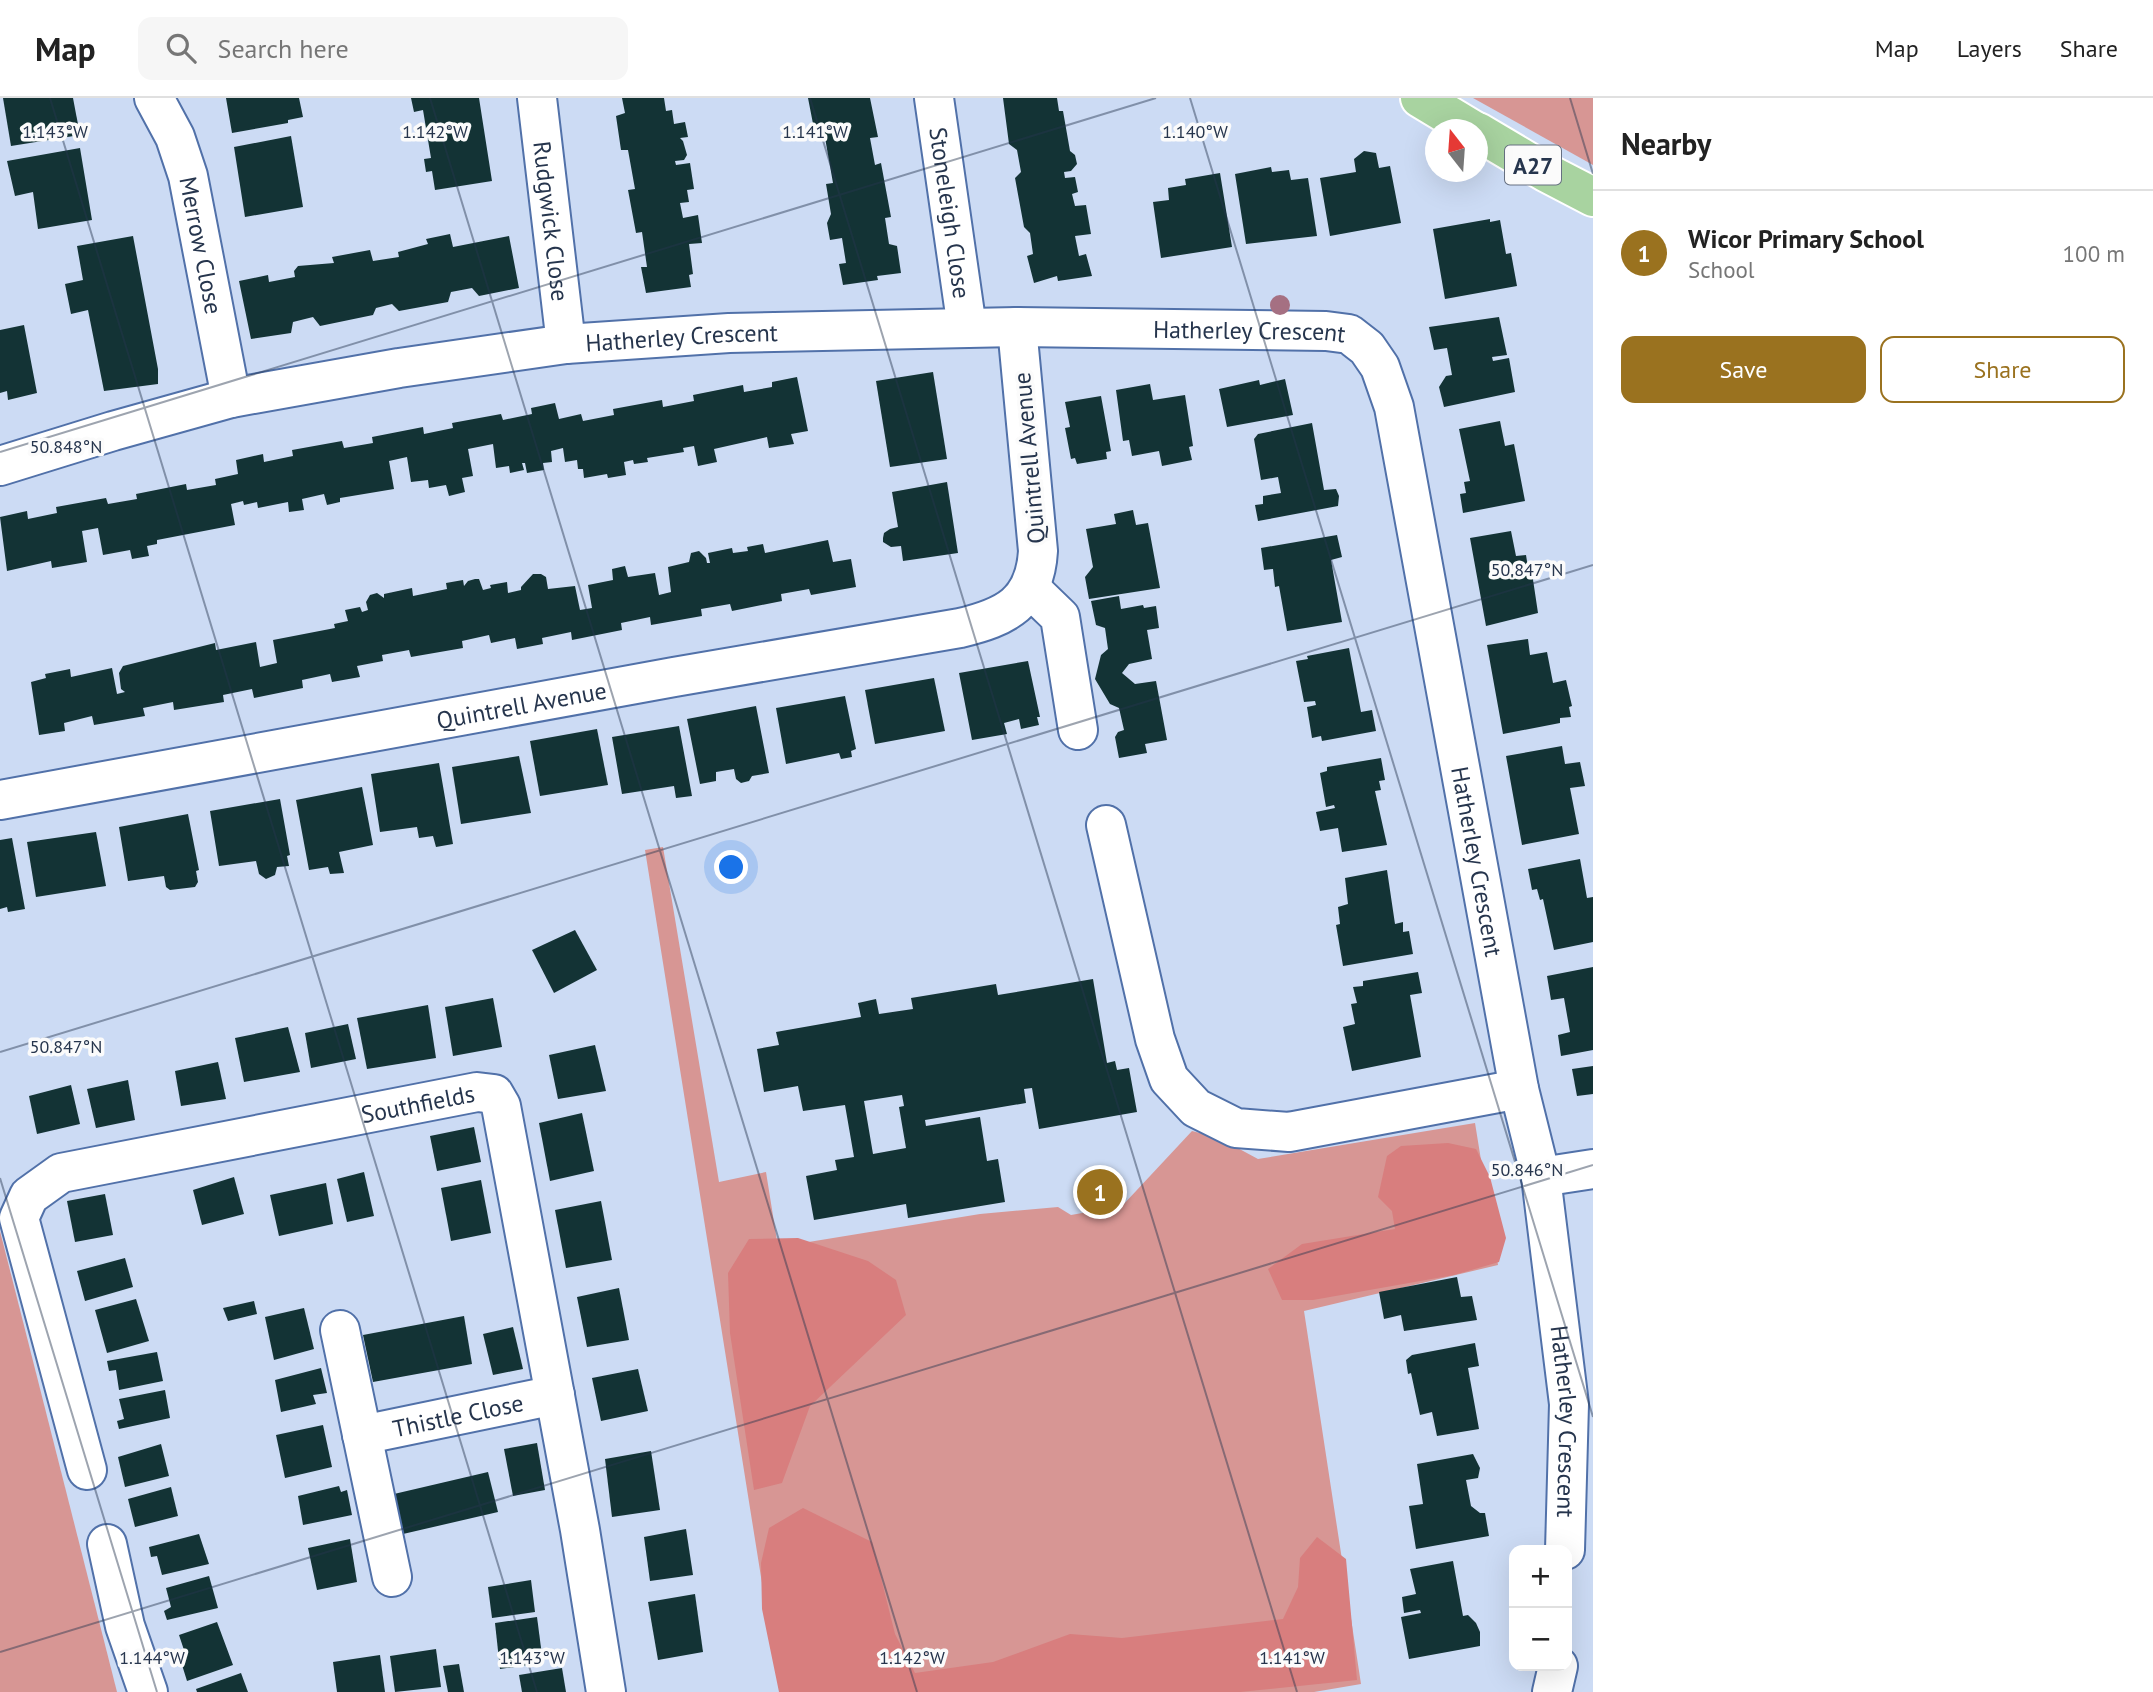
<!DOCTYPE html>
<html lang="en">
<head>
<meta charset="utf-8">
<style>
  body { margin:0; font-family:"PT Sans",sans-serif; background:#f6f6f6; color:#222 }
  .controls { position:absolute; right:21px; bottom:21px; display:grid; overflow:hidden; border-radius:14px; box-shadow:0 7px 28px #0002 }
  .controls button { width:63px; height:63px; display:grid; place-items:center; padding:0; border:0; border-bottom:2px solid #e0e0e0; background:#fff; color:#222; font:35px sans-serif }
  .compass { position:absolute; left:1425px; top:21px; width:63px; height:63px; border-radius:50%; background:#fff; box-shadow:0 7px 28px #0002; rotate:343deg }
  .you { position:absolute; left:732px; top:770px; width:24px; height:24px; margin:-18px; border:5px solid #fff; border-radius:50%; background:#1a73e8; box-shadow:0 0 0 10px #1a73e833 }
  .badge { display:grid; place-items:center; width:46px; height:46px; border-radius:50%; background:#9a721f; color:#fff; font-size:23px; font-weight:700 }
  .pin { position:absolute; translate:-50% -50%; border:4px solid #fff; box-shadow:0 2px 7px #0006 }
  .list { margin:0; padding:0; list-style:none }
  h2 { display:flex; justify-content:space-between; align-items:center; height:91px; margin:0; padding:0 28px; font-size:30px }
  h2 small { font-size:23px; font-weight:400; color:#767676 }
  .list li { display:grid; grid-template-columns:46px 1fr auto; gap:21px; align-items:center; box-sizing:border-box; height:126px; padding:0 28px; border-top:2px solid #e0e0e0 }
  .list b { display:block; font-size:26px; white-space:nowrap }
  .list p { margin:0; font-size:23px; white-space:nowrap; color:#767676 }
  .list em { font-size:23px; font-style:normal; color:#767676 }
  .actions { display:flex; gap:14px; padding:21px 28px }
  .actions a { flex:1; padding:16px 0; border:2px solid #9a721f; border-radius:14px; text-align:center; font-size:24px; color:#9a721f }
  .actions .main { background:#9a721f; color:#fff }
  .icon { flex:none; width:38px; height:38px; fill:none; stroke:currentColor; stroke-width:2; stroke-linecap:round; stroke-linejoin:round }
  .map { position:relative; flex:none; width:1593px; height:1594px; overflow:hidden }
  header { display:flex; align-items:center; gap:42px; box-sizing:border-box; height:98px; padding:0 35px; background:#fff; border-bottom:2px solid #e0e0e0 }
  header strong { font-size:33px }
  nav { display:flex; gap:38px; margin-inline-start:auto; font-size:24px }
  .search { width:490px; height:63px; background:#f6f6f6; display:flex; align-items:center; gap:18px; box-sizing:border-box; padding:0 24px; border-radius:14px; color:#767676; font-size:26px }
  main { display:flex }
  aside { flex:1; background:#fff }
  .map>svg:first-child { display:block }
</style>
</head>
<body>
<header>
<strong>Map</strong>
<div class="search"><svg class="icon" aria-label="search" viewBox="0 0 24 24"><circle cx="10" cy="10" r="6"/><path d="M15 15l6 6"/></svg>Search here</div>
<nav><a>Map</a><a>Layers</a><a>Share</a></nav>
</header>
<main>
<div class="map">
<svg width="1593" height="1594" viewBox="0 0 1593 1594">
  <rect width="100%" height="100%" fill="#ccdbf4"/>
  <g fill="#d79694">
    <path d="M1473,0H1593V67Z"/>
    <path d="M663,749L719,1084L766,1074L778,1149L980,1116L1058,1109L1071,1117L1122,1108L1192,1033L1219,1040L1258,1061L1475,1025L1498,1167L1304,1213L1361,1586L1314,1594H782L761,1479L645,752Z"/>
    <path d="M0,1133L117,1594H0Z"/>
  </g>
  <g fill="#d87e7e">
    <path d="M1448,1045L1476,1051L1490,1079L1506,1140L1499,1164L1454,1177L1313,1202H1282L1268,1171L1302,1146L1395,1131L1392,1113L1378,1099L1387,1058L1401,1048Z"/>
    <path d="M798,1140L868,1163L896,1182L906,1217L810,1308L782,1385L754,1392L730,1235L728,1175L749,1141Z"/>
    <path d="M803,1410L872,1444L895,1536L915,1575L993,1564L1070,1536L1122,1540L1283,1521L1298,1489L1300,1460L1317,1439L1346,1461L1357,1582L1240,1594H779L762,1511L761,1465L769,1430Z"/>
  </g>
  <g fill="#133335" fill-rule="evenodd">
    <path d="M3,0H73L80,37L11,48Z"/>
    <path d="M226,0H299L303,19L288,22V25L232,35Z"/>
    <path d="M411,0H479L492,83L435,92L432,73L426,74L424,61L431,60L423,12L414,14Z"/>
    <path d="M622,0H664L666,13L672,12L674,26L685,24L688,39L680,40L683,43L687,57L684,62L675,63L676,67L690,65L694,91L687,92L689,104L680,105L683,120L698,117L702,145L689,146L693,176L689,177L691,189L646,195L641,169H647L642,134L636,135L628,92L635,91L628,52H621L616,18L625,15Z"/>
    <path d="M808,0H870L878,39L870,40L875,67L881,65L891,119L885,120L889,146L897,148L901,175L877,178L878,182L843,187L839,166L846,165L842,140L830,142L827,125L831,116L826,86L833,85L824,34L815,36Z"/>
    <path d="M1003,0H1057L1059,13H1063L1070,53L1075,57L1077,66L1071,73L1064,74L1065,80L1075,79L1078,94L1072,96L1075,108L1086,107L1091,136L1075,138L1079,158L1086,156L1092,178L1058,183L1057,178L1034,185L1027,158L1033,156L1030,135L1024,129L1015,80L1021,74L1017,52L1009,46Z"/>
    <path d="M291,38L303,109L245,119L234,49Z"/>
    <path d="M80,50L92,122L38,131L33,94L15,98L7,63Z"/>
    <path d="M1364,53L1376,55L1379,70L1390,68L1401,125L1330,138L1320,80L1356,74L1354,61Z"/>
    <path d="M1271,69L1272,74L1289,72L1291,82L1308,80L1317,138L1246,146L1235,76Z"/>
    <path d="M1220,75L1232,149L1161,160L1153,104L1169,102L1168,90L1186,87L1185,81Z"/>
    <path d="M1490,121V124L1500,122L1506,156L1511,155L1517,188L1445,201L1433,131Z"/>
    <path d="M450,136L453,149L509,138L519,190L479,198L472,190L451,194L448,204L399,213L392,206L376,210L373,217L320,228L313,219L293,224L291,235L251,241L239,183L268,177L269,184L295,179L294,173L298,168L334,165L332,159L370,152L373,163L399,159L398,154L428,146L426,141Z"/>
    <path d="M133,138L158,271V286L104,293L88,212L71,216L65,186L83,182L77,148Z"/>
    <path d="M1499,219L1507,257L1492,259L1493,263L1509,260L1515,294L1444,309L1439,289L1446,278L1452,277L1447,250L1434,252L1429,229Z"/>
    <path d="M24,227L37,295L8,302L7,293L0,295V232Z"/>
    <path d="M933,274L947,361L890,369L876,283Z"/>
    <path d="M797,279L808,333L791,336L794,346L769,350L767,339L714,351L717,364L698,368L694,348L683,350L684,354L647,360L648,364L634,366L633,362L624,364L626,377L608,380L607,376L584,380L583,371H578L577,362L565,364L563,350L551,353L552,364L543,365L544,372L527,375L525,365H522L524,372L510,375L509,368L496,370L493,346L468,351L473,378L462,380L465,394L449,398L446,387L429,390L428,382L411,384L407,359L389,363L394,391L340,400V404L327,407L324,396L302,401L304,412L289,414L288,404L258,410L257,404L244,407L243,403L231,406L235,427L157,442V446L147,448L149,458L132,461L130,452L103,457L98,430L82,433L87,464L52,470L51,463L7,473L0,419L27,413L28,421L57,415L56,409L106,400L108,406L137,401L136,396L186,386L187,392L216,387L215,381L238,376L236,362L263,356L264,364L293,358L292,352L342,343L344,350L373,345L372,339L423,329L424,336L453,330L452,325L501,316L503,322L532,316L531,310L555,305L559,321L581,316L583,323L614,317L613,311L662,302L663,309L694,303L693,297L743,287L744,294L772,289V284Z"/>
    <path d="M1285,281L1293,317L1227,329L1219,291L1259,282L1260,287Z"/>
    <path d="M1150,286L1153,302L1185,297L1193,348L1189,349L1192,362L1162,368L1159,353L1132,358L1129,342L1123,343L1116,292Z"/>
    <path d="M1101,298L1111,353L1106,354L1107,361L1077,366L1075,360L1071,361L1065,330L1070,329L1065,304Z"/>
    <path d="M1500,323L1505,348L1514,346L1525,403L1463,415L1460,396L1466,395L1464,384L1470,383L1459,331Z"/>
    <path d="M1312,325L1324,392L1336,391L1339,398L1338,408L1258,423L1255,407L1263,406V398L1281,395L1278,379L1261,382L1254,341L1258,336Z"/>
    <path d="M947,384L958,455L903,463L901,448L891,449L883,444V440L884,435L890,431L898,429L892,394Z"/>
    <path d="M1133,412L1136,427L1148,425L1160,490L1089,501L1085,479L1093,469L1086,431L1116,426L1114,416Z"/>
    <path d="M1511,433L1516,458L1526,457L1529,476L1532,475L1538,515L1486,528L1470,440Z"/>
    <path d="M1337,437L1342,459L1331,462L1342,524L1287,533L1279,488L1275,489L1273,471L1264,472L1261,450Z"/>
    <path d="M828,442L833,464L851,461L856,489L811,497L809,491L781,496L782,503L732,513L730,506L701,511L702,518L651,527L650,519L621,525L622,532L572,542L571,534L542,540L543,546L517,551L515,540L491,545L489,537L462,543L463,550L411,559L409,552L382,557L383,563L357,568L360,579L332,584L330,576L302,582L303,590L254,600L252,591L223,597L224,604L174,612L173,604L143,610L145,618L94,627L92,618L64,625L65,633L39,637L31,584L46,580L45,576L70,571L71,579L112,570L117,596L125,594L121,591L119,575L123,568L215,545L216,552L256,544L260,569L277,565L273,542L335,530L334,526L348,523L345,512L360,509L362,514L368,512L366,504L370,497L377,495L384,500V496L412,490L413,498L447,491L446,485L463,482L464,488L468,483L475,481H479L483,492L491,490L490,487L507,484L508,495L521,492V489L533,476H541L546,479L548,491L575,488L580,512L592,510L588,487L613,482L612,471L625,468L628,479L655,475L659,497L671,494L668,469L689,464L691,455L699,453L706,460L707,465H710L708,455L732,450L733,455L748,453L747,449L763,446L765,455Z"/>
    <path d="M1119,498L1121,511L1143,507L1144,510L1156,508L1159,530L1147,532L1152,561L1129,566L1122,575L1135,586L1156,583L1167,642L1145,646L1147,655L1119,660L1115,639L1118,634L1124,632L1119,610L1110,606L1095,581L1101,557L1108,551L1105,530L1096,527L1091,503Z"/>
    <path d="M1528,541L1530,557L1547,554L1553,585L1566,582L1572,608L1569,609L1571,619L1560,620V625L1503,636L1487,547Z"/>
    <path d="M1349,550L1361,614L1372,612L1376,633L1322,643L1321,638L1312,640L1307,609L1316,607L1315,603L1304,604L1296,563L1308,561L1307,558Z"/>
    <path d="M1028,563L1040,619H1037L1039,627L1021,631L1019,621L1004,625L1007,636L972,642L959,575Z"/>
    <path d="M934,580L945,633L875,646L865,592Z"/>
    <path d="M845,598L856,651L851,653L852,659L841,661L839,655L786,666L776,610Z"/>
    <path d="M756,608L769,675L752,678L749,683L741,685L736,681L734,671L716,674V683L700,686L687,621Z"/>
    <path d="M679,628L692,698L676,700L674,688L622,696L612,639Z"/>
    <path d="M597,631L608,687L540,698L530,643Z"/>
    <path d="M1562,648L1565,666L1580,664L1585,688L1570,690L1579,736L1522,747L1506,658Z"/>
    <path d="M519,658L531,715L461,726L452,669Z"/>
    <path d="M1381,660L1385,682L1379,683L1381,692L1375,693L1387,747L1342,754L1338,730L1320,733L1316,714L1335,710L1334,707L1326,709L1320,675L1327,673V669Z"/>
    <path d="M439,665L453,746L436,749L433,738L419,740L417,729L380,734L371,676Z"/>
    <path d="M362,689L373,747L339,754L344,775L330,776L328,769L309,772L296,702Z"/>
    <path d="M280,701L290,757L287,758L289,768L277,769L275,777L266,781L259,776L256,763L219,768L210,713Z"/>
    <path d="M188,716L199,772L196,773L198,784L195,789L170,792L166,789L164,778L128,783L119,729Z"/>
    <path d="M96,734L106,788L36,799L27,744Z"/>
    <path d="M12,740L25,811L8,814L7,809L0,811V742Z"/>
    <path d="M1580,761L1587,800L1593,799V844L1554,852L1543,801L1540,802L1537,791L1532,792L1528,771Z"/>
    <path d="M1387,772L1395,826L1403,824V834L1409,833L1413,856L1343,868L1336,827L1340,826L1338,809L1348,806L1345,780Z"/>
    <path d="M575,832L597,872L554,895L532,852Z"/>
    <path d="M1593,869V952L1561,958L1558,937L1570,934L1564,900L1551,902L1547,878Z"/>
    <path d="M1418,874L1422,895L1410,897L1421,959L1352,973L1343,929L1355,926L1351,906L1357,905L1353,889L1363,888V883Z"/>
    <path d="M1093,881L1107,965L1115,963L1117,972L1129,970L1137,1014L1039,1031L1032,990L1024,991L1026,1005L925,1022L926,1028L980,1019L987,1063L998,1061L1005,1104L908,1120L906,1106L814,1122L806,1078L837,1072L835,1062L854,1059L845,1007L803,1013L798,988L764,994L757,951L779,947L776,934L861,919L858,905L876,901L879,916L913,911L911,900L996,886L998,897ZM902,997L904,1008L899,1009L906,1050L873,1056L864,1003Z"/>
    <path d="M493,900L502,949L453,958L445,909Z"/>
    <path d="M428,907L436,960L367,971L357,920Z"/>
    <path d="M348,926L356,961L311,970L305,935Z"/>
    <path d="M288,929L300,974L244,984L235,940Z"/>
    <path d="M595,947L606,993L558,1001L549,957Z"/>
    <path d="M218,964L226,1001L181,1008L175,973Z"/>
    <path d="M1593,968V996L1577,998L1572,971Z"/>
    <path d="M128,982L135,1022L96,1030L87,991Z"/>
    <path d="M71,987L80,1026L37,1036L29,998Z"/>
    <path d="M582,1015L594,1073L550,1083L539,1025Z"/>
    <path d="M474,1029L481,1064L437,1073L430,1038Z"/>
    <path d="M364,1074L374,1118L347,1124L337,1081Z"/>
    <path d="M234,1079L244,1116L202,1127L193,1092Z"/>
    <path d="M481,1082L491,1135L451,1143L441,1090Z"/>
    <path d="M326,1085L333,1126L279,1138L270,1097Z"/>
    <path d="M105,1096L113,1137L75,1144L67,1103Z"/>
    <path d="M601,1103L612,1162L566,1170L555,1112Z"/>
    <path d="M125,1160L133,1189L85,1203L77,1173Z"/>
    <path d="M1457,1179L1461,1199L1472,1198L1477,1222L1404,1233L1401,1217L1384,1221L1379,1194Z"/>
    <path d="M619,1190L629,1242L587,1249L577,1199Z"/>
    <path d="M136,1201L149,1243L107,1255L95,1212Z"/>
    <path d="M254,1203L257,1216L228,1223L223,1210Z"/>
    <path d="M304,1210L314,1251L274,1262L265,1219Z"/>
    <path d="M464,1218L472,1266L373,1284L363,1237Z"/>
    <path d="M513,1229L523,1271L493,1277L483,1236Z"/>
    <path d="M1475,1245L1479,1268L1468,1270L1479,1331L1437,1338L1432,1314L1420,1317L1411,1275L1408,1276L1406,1262L1412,1257Z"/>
    <path d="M157,1254L163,1283L119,1292L116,1272L109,1273L107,1263Z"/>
    <path d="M321,1270L327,1295L313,1297L316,1306L281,1314L275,1282Z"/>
    <path d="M638,1271L648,1313L601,1323L592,1280Z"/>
    <path d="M165,1292L170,1320L119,1331L117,1323L124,1321L119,1301Z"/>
    <path d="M323,1327L332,1369L285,1380L276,1337Z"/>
    <path d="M537,1345L545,1392L513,1398L504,1351Z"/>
    <path d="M161,1346L169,1378L125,1389L118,1359Z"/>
    <path d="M651,1353L660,1412L612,1419L605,1361Z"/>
    <path d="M1473,1356L1480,1370L1478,1380L1466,1382L1471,1408L1480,1415H1485L1489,1438L1416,1451L1409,1408L1423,1406L1417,1366Z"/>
    <path d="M488,1374L498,1414L403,1436L394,1396Z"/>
    <path d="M339,1388L341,1394L347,1392L352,1417L303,1427L298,1398Z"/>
    <path d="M171,1389L178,1418L135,1429L128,1401Z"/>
    <path d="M686,1431L693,1477L650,1483L644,1439Z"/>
    <path d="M199,1436L209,1466L162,1477L157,1458L151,1459L149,1449Z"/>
    <path d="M350,1441L357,1484L317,1492L308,1450Z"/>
    <path d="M1453,1463L1463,1518L1468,1517L1476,1525L1480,1534V1548L1409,1561L1401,1519L1421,1515L1420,1512L1404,1515L1402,1499L1416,1496L1410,1471Z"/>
    <path d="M209,1478L218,1510L167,1522L164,1513L171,1509L166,1490Z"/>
    <path d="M531,1482L535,1514L492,1520L488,1489Z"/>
    <path d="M695,1496L703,1554L658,1562L648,1504Z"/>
    <path d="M537,1519L543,1565L500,1571L495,1525Z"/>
    <path d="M217,1524L233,1567L187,1583L178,1554L184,1552L179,1537Z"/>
    <path d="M436,1551L441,1589L395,1594L390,1558Z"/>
    <path d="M380,1557L385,1594H337L333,1564Z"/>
    <path d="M459,1566L464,1594H448L443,1568Z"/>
    <path d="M562,1570L566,1594H522L519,1577Z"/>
    <path d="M241,1575L248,1594H197L196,1591Z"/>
  </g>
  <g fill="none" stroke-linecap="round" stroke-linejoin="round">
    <defs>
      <g id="minor">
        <path id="s1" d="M154,0L175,39L188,78L231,300"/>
        <path id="s2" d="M537,0L566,246"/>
        <path id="s3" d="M934,0L967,230"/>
        <path id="s4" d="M0,368L113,333L231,300L399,270L566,246L729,235L1017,229L1326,233L1349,236L1367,250L1380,269L1394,309L1519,991L1541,1079L1569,1306L1565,1452"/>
        <path d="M1030,490L1060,519L1078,632"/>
        <path id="s5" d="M0,702L674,579L960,530C1006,519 1035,505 1038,453L1017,229"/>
        <path d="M1106,727L1155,941L1169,981L1196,1010L1236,1030L1289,1034L1519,991"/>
        <path d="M1541,1079L1593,1071"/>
        <path d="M340,1232L392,1479"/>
        <path id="s6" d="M362,1337L555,1297"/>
        <path id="s7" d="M87,1372L19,1120L29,1098L61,1075L477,994L494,996L501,1008L580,1432L606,1594"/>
        <path d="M107,1446L125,1528L148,1594"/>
        <path d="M1552,1594L1558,1568"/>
      </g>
      <g id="major">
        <path d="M1420,0L1473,32"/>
        <path d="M1478,34L1547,75L1593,99"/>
      </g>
    </defs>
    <use href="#minor" stroke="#5171a9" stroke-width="42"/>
    <use href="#major" stroke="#fff" stroke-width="42"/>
    <use href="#minor" stroke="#fff" stroke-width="38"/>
    <use href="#major" stroke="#a8d3a0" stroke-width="38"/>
  </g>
  <circle fill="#a57082" cx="1280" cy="207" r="10"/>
  <path fill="none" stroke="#26354d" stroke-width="2" stroke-opacity="0.45" d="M50,0L537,1594M430,0L917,1594M810,0L1297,1594M1190,0L1593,1319M1570,0L1593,76M0,354L1156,0M0,954L1593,467M0,1080L157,1594M0,1554L1593,1067"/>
  <g text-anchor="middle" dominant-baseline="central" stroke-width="7" stroke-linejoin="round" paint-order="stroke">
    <rect fill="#fbfbfb" stroke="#667081" stroke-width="2" x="1505" y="47.5" width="56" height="39" rx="5"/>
    <g font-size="23" font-weight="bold" fill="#26354d">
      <text x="1533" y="67">A27</text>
    </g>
    <g font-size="24" fill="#26354d" stroke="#fbfbfb">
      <text stroke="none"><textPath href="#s3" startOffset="116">Stoneleigh Close</textPath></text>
      <text stroke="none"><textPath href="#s2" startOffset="124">Rudgwick Close</textPath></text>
      <text stroke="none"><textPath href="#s1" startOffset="156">Merrow Close</textPath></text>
      <text stroke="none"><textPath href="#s4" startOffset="1264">Hatherley Crescent</textPath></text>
      <text stroke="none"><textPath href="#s4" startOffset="696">Hatherley Crescent</textPath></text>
      <text transform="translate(1029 360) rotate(-95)">Quintrell Avenue</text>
      <text stroke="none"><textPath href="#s5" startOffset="530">Quintrell Avenue</textPath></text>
      <text stroke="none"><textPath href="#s4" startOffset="1914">Hatherley Crescent</textPath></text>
      <text stroke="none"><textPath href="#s7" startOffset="688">Southfields</textPath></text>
      <text stroke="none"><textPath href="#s6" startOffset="98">Thistle Close</textPath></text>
      <text stroke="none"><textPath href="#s4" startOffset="2482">Hatherley Crescent</textPath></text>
    </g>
  </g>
  <g font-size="18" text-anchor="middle" fill="#26354d" stroke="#fbfbfb" stroke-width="7" stroke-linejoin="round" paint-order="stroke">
    <text x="55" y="40">1.143°W</text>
    <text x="435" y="40">1.142°W</text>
    <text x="815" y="40">1.141°W</text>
    <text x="1195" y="40">1.140°W</text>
    <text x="66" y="355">50.848°N</text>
    <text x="1527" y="478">50.847°N</text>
    <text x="66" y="955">50.847°N</text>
    <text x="1527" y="1078">50.846°N</text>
    <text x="152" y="1566">1.144°W</text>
    <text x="532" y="1566">1.143°W</text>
    <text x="912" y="1566">1.142°W</text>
    <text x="1292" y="1566">1.141°W</text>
  </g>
</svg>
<div class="controls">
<button>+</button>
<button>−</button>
</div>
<svg class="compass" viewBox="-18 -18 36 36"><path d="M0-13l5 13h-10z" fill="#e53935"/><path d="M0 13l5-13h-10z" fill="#767676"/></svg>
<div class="you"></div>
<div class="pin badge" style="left:1100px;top:1094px">1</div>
</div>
<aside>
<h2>Nearby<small></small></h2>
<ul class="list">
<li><span class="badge">1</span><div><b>Wicor Primary School</b><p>School</p></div><em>100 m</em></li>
</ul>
<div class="actions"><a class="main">Save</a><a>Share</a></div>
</aside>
</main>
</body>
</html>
